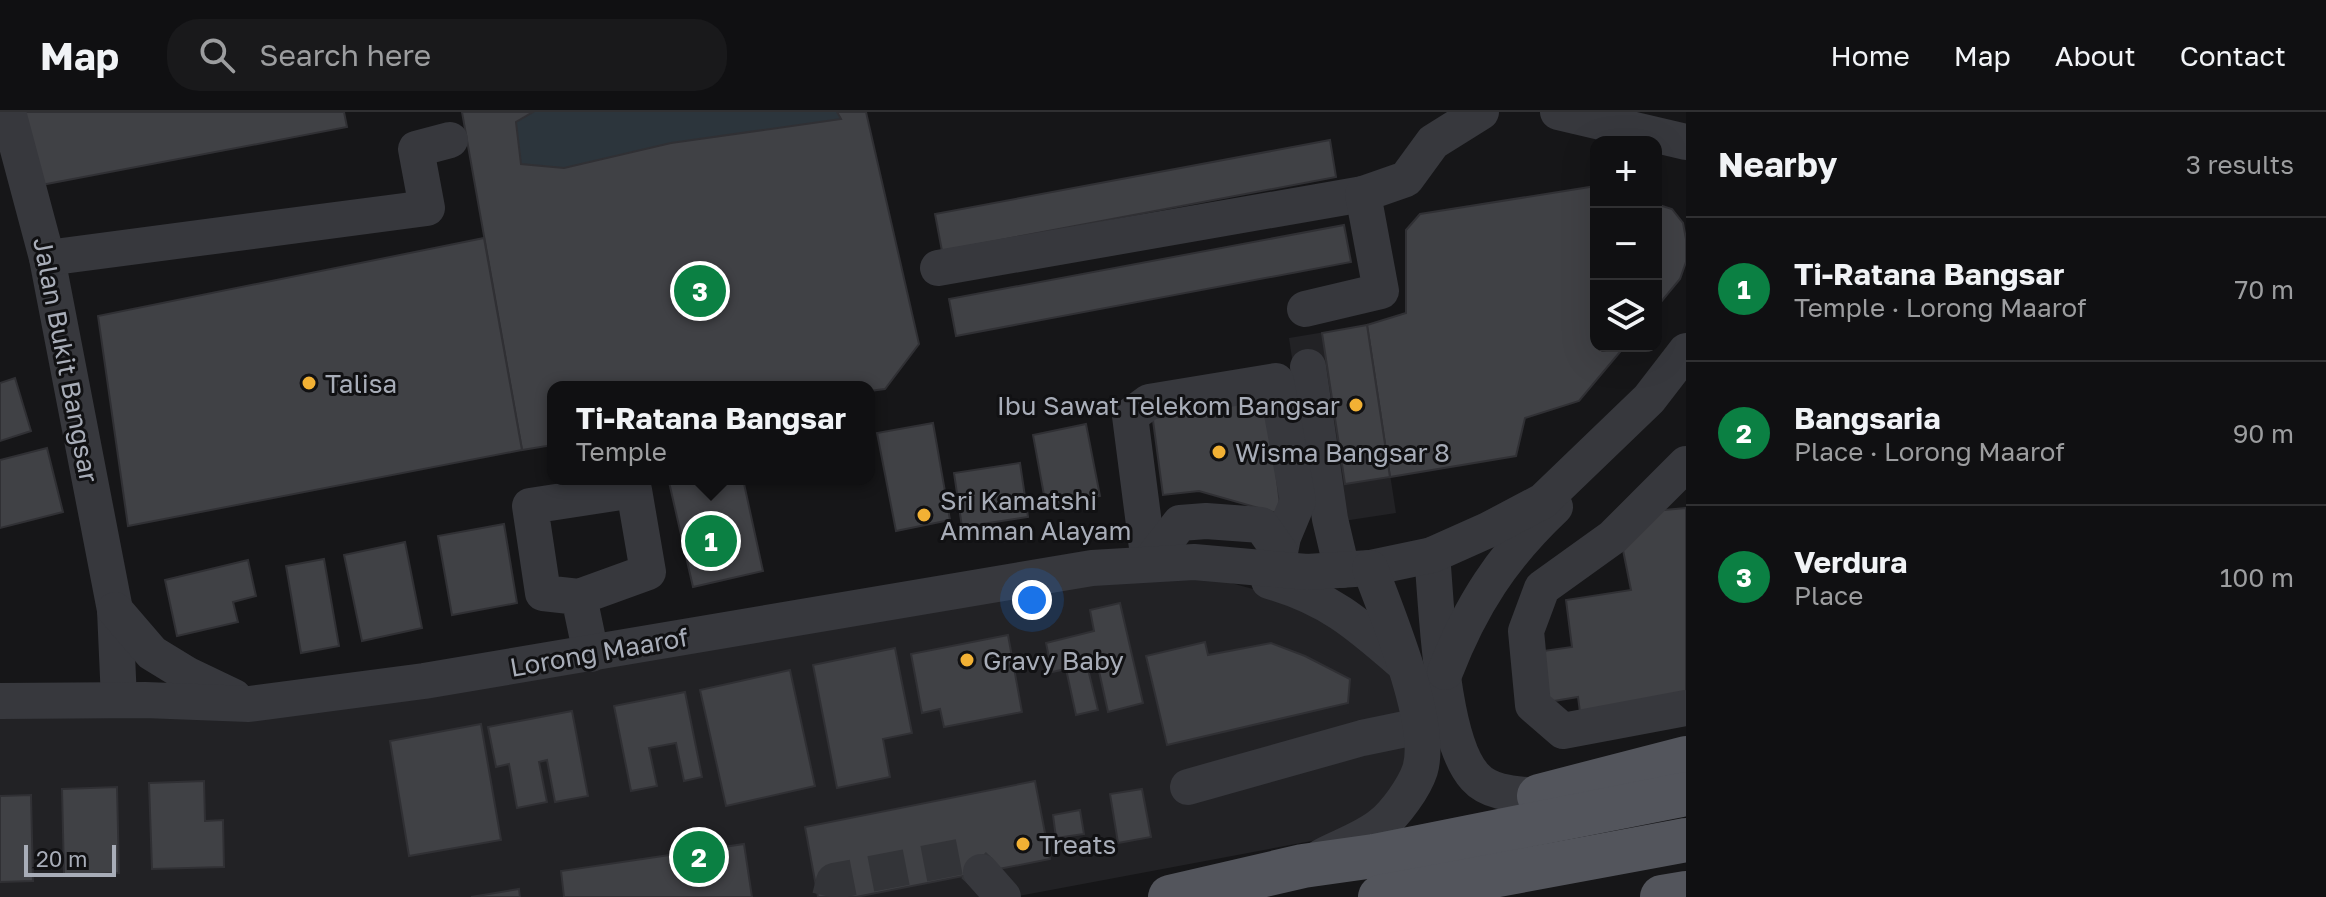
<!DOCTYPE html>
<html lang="en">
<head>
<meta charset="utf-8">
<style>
  body { margin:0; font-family:"Golos Text",sans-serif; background:#19191b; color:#f1f3f6 }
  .controls { position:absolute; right:24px; top:24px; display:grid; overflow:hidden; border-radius:16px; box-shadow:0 8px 32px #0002 }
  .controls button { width:72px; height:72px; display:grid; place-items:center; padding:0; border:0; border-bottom:2px solid #303032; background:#101012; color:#f1f3f6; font:40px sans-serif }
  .scale { position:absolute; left:24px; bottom:20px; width:92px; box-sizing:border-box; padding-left:8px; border:4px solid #a8adb8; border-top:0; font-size:22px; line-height:28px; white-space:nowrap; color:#a8adb8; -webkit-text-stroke:6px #111113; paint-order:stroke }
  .you { position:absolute; left:1032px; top:488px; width:28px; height:28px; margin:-20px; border:6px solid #fff; border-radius:50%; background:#1a73e8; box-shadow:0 0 0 12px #1a73e833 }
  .badge { display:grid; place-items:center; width:52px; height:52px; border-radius:50%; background:#0b8043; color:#fff; font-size:26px; font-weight:700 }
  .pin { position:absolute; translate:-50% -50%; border:4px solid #fff; box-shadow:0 2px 8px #0006 }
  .popup { position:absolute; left:547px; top:269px; width:328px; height:104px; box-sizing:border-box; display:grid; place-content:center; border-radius:16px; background:#101012; filter:drop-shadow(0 2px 6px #0005); font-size:26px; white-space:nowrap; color:#9c9d9f }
  .popup b { font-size:30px; color:#f1f3f6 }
  .popup::after { content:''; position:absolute; left:50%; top:100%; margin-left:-16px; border:16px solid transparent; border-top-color:#101012 }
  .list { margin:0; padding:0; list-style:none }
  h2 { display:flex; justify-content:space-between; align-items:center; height:104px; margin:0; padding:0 32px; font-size:34px }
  h2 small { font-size:26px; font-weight:400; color:#9c9d9f }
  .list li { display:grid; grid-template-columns:52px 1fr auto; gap:24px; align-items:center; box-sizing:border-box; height:144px; padding:0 32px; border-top:2px solid #303032 }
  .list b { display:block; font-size:30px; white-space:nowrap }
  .list p { margin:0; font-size:26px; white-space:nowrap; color:#9c9d9f }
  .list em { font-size:26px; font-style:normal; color:#9c9d9f }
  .icon { flex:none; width:44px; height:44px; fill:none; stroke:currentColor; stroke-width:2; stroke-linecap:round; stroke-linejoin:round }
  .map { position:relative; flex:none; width:1686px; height:785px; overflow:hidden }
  header { display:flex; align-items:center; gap:48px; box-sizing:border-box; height:112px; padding:0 40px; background:#101012; border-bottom:2px solid #303032 }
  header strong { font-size:38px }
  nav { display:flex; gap:44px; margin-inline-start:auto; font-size:28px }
  .search { width:560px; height:72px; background:#19191b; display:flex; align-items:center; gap:20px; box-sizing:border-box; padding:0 28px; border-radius:32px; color:#9c9d9f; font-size:30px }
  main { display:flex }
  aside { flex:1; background:#101012 }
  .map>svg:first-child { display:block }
</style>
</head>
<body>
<header>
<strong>Map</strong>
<div class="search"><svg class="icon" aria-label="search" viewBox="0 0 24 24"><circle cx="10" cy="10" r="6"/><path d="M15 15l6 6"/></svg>Search here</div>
<nav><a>Home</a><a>Map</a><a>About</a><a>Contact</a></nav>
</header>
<main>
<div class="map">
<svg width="1686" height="785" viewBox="0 0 1686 785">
  <rect width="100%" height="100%" fill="#161618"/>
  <g fill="#222225">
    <path d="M1367,213L1396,401L1317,413L1289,226Z"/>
    <path d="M1191,460L1304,491L1397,563L1409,657L1375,703L1317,728L1014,785H0V606L987,483Z"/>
  </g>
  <path fill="#2c353c" d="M533,0H837L841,7L671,31L564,56L521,52L516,10Z"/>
  <g fill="#404145" stroke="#303034" stroke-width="2">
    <path d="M23,0H344L347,15L36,74Z"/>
    <path d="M462,0H533L516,10L521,52L564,56L671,31L841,7L837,0H866L919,232L885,277L869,279V275H553V333L522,338Z"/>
    <path d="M1330,28L1336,65L942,139L935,102Z"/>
    <path d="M1596,74V234H1625L1579,289L1525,306L1516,344L1390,365L1367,213L1406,201V118L1420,102Z"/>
    <path d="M1656,92L1672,97L1683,111L1686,127V150L1680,167L1656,196Z"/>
    <path d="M1344,113L1351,150L956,224L949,187Z"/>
    <path d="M484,126L522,338L128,414L98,204Z"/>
    <path d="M1367,213L1390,365L1345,372L1322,221Z"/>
    <path d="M15,266L31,319L0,329V271Z"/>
    <path d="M1267,284L1281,401H1276L1199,379L1163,383L1152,301Z"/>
    <path d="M933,311L950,408L896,419L877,321Z"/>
    <path d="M1086,312L1100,384L1046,394L1033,323Z"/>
    <path d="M47,336L63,400L0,416V348Z"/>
    <path d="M1020,351L1028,405L962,415L954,361Z"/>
    <path d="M681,367H743L763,459L693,475L669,370Z"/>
    <path d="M1686,396V582L1580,600L1578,585L1542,591L1536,540L1572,535L1566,488L1631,478L1620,423L1642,400Z"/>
    <path d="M504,412L517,491L452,503L438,424Z"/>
    <path d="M405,430L422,516L362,529L344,443Z"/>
    <path d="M324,447L339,534L301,541L286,454Z"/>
    <path d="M248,448L256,484L233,490L238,510L177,524L165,468Z"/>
    <path d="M1120,491L1143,591L1108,600L1097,550L1087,553L1098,598L1076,603L1066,557L1052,560L1046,531L1094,519L1090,498Z"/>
    <path d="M1008,523L1022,600L944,615L940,597L922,601L911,542Z"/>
    <path d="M1205,530L1208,543L1271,531L1305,544L1350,567L1348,591L1167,633L1146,544Z"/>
    <path d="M895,536L912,621L883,627L890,665L837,676L813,553Z"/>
    <path d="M790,558L815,674L726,694L700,578Z"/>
    <path d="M685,580L702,665L684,669L676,631L649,636L657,674L631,679L614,594Z"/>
    <path d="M572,599L588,684L555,690L547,648L539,650L547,690L517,696L509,652L496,655L488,615Z"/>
    <path d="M481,612L501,728L409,744L390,629Z"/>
    <path d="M204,669L205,709L223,708L224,755L152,757L149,671Z"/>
    <path d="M1035,669L1050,747L856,785H818L805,715Z"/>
    <path d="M117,675L119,761L64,763L62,677Z"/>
    <path d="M1142,677L1151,725L1118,731L1110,682Z"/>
    <path d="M31,683L33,769L0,770V684Z"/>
    <path d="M1080,698L1084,722L1056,726L1053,703Z"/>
    <path d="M744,732L752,785H564L561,759Z"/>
    <path d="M519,777L520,785H471Z"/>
  </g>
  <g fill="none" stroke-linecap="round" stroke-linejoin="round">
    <path stroke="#333438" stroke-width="36" stroke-dasharray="36 18" stroke-linecap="butt" d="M830,785L834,769L964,744L981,760"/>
    <g stroke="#37383d" stroke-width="36">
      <path d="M8,0L47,146L115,498L119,588"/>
      <path d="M1558,0L1686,30"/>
      <path d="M47,146L427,96L416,37L450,28"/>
      <path d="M938,156L1363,82"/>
      <path d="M1305,197L1381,179L1363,82L1406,67L1433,30L1481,0"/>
      <path d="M1308,255L1330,407L1342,458"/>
      <path d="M1686,352L1613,425L1542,476L1526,519L1533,593L1563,619L1686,596"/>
      <path d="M1432,443C1437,495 1440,627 1475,665C1490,682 1517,682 1538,684"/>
      <path d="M1149,451L1130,304L1149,290L1276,269L1298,389L1283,425L1280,440"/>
      <path d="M1149,451L1180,411L1206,409L1261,413L1280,440V453"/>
      <path d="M1269,469C1329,486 1358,512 1404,552"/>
      <path d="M579,485L648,460L634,378L530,394L543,481L579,485L591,542"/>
      <path d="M115,498L152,541L188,563L234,585"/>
      <path d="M1445,560C1471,493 1502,445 1555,395"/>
      <path d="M0,589L145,588L249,592L424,569L1092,456L1194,450L1307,460L1370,456L1432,443L1488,418L1543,389L1649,287L1686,239"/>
      <path d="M1188,675L1362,626L1420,614"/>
      <path d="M1321,745C1339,735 1364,727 1381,713C1395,702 1414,676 1420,658C1434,612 1387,502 1370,456"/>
      <path d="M981,760L1003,785"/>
    </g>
    <g stroke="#53555c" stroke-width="44">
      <path d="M1539,684L1686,646"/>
      <path d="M1170,785L1303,754L1374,744L1686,682"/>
      <path d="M1380,785L1686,728"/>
      <path d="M1662,785L1686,781"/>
    </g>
  </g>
  <g fill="#f2b134" stroke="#111113" stroke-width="3">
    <circle cx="309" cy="271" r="8"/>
    <circle cx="1356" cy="293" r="8"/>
    <circle cx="1219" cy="340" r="8"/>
    <circle cx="924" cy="403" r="8"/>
    <circle cx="967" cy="548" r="8"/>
    <circle cx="1023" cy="732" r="8"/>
  </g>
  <g text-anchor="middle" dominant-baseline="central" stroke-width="6" stroke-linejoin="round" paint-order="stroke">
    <g font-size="26" fill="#a8adb8" stroke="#111113">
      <text transform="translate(66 248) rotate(79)">Jalan Bukit Bangsar</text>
      <text transform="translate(599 540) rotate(-10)">Lorong Maarof</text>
    </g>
    <g font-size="26" fill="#a8adb8" stroke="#111113" text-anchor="start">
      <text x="325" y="271">Talisa</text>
      <text x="1340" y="293" text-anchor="end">Ibu Sawat Telekom Bangsar</text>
      <text x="1235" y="340">Wisma Bangsar 8</text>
      <text x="940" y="388">Sri Kamatshi<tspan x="940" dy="30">Amman Alayam</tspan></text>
      <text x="983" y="548">Gravy Baby</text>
      <text x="1039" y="732">Treats</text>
    </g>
  </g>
</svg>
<div class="controls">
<button>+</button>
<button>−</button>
<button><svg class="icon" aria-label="layers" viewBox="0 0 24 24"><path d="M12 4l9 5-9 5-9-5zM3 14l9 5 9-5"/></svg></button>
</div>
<div class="scale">20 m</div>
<div class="you"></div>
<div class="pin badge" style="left:711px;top:429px">1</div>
<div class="popup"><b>Ti-Ratana Bangsar</b>Temple</div>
<div class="pin badge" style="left:699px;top:745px">2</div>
<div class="pin badge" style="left:700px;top:179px">3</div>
</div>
<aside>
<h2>Nearby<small>3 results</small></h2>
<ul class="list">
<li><span class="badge">1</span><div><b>Ti-Ratana Bangsar</b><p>Temple · Lorong Maarof</p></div><em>70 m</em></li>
<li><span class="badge">2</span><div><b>Bangsaria</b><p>Place · Lorong Maarof</p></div><em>90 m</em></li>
<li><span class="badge">3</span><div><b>Verdura</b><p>Place</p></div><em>100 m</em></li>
</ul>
</aside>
</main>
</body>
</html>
